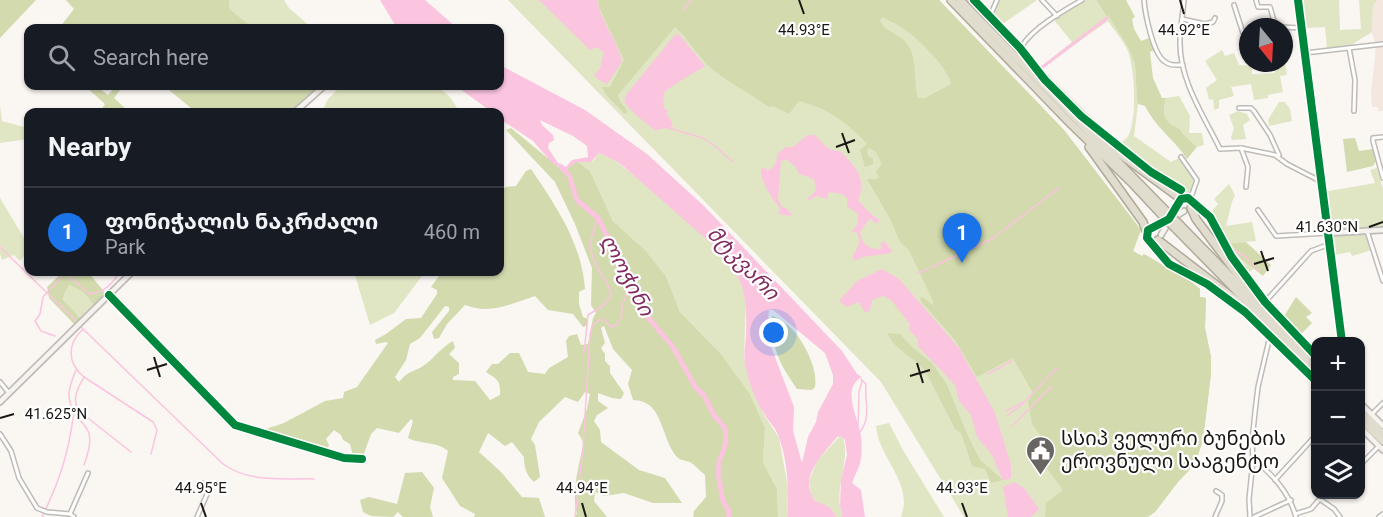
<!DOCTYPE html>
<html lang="en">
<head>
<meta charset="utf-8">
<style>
  body { margin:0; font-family:Roboto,"Noto Sans Georgian",sans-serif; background:#242831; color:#f1f3f6 }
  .controls { position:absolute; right:18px; bottom:18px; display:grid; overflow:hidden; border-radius:12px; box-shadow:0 2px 4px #0004 }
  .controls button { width:54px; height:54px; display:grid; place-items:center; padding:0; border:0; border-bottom:2px solid #363941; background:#171b24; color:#f1f3f6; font:30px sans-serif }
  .compass { position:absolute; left:1239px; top:18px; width:54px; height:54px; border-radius:50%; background:#171b24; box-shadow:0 2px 4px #0004; rotate:162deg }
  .you { position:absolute; left:774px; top:333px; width:21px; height:21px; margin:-15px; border:4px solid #fff; border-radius:50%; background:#1a73e8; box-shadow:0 0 0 9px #1a73e833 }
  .badge { display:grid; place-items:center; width:39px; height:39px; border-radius:50%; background:#1a73e8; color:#fff; font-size:20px; font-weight:700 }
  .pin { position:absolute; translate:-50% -50px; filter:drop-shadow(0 2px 3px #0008) }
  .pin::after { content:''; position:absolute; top:32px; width:21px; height:18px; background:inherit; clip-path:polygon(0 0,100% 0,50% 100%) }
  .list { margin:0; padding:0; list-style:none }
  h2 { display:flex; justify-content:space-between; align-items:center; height:78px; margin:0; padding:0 24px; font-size:26px }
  h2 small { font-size:20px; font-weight:400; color:#9ea1a6 }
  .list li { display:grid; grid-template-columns:39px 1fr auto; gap:18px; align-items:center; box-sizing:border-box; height:90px; padding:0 24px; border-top:2px solid #363941 }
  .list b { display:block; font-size:22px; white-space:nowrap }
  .list p { margin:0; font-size:20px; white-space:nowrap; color:#9ea1a6 }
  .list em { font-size:20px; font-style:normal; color:#9ea1a6 }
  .icon { flex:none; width:33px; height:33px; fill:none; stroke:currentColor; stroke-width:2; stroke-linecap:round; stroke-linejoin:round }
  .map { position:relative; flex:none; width:1383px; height:517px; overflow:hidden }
  .search { position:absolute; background:#171b24; box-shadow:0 2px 4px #0004; left:24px; top:24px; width:480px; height:66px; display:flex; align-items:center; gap:15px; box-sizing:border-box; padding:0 21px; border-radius:12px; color:#9ea1a6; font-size:22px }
  .panel { position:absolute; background:#171b24; box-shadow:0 2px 4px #0004; left:24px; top:108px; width:480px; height:168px; border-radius:12px }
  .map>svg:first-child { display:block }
</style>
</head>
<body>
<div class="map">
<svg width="1383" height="517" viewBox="0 0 1383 517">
  <rect width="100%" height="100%" fill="#faf6f2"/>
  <path fill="#f4e7e0" d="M1378,0H1383V111H1378V107H1372L1371,93L1376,46L1372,32L1373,5Z"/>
  <g fill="#e0e6c3" fill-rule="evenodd">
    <path d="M229,0H284L289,8L312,28H253L230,9Z"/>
    <path d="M508,0H939L1064,130L1141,230L1133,251L1142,256L1144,254L1192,282L1200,289V297L1206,298L1205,328L1211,357V374L1203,440L1195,464L1178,482L1155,512L1126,495L1117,517H964L881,382Z"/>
    <path d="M995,0H1037L1004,23L991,10Z"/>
    <path d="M1080,0H1096L1105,15L1108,14L1129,49L1135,64L1137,101L1138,104L1134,136L1171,162L1179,158L1195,180L1190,197L1103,133L1069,103L1038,69L1072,42L1054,20ZM1108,21C1114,30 1122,39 1127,49C1135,65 1138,123 1127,138C1126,139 1120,143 1119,144L1041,68Z"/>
    <path d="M1300,0H1339L1340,30L1361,29L1359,0H1378L1373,5L1372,32L1348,47L1327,50L1325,27L1304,28Z"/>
    <path d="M1222,50L1225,56L1234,53L1239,65L1252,66V74L1275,73L1274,63L1285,62L1287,75L1280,76L1283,92L1268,95V98L1254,100L1251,84L1231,87L1234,96L1219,100V108L1214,110L1213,99L1209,100L1206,88L1217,80L1205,61Z"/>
    <path d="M341,86H432C444,89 451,97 457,108H467L471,112H322L328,99Z"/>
    <path d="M1179,96L1190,116L1189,133H1202L1204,145L1197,147L1183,134L1180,129C1164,123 1162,114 1166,98Z"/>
    <path d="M1279,102H1285L1290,109L1292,121L1269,126L1268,120Z"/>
    <path d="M0,106L2,121L28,128V139L0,143Z"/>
    <path d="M1238,111L1247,114L1250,120L1243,125L1246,139L1232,140L1231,137L1234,128L1229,115Z"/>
    <path d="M599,153L616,161L658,195L723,254L740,280L746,299L744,357L749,379L763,413L779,438L788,488L787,517H778L777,489L763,462L765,428L720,353L680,312L666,276L645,250L613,221L590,171L577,161H593Z"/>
    <path d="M1377,168L1383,189V228L1329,231L1323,192L1375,183L1370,170Z"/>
    <path d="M1229,184L1235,195C1230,205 1229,216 1226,226L1252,222L1256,241L1231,243L1239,257L1254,268L1247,275L1211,212L1218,204L1214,199Z"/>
    <path d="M0,198L24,238L28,251L20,261L14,255L2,260L0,254Z"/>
    <path d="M1366,233L1372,250L1352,256L1350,252L1334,255L1330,235Z"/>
    <path d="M354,272H425L394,313L370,325Z"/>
    <path d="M71,285L83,292L95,306L81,319L63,301L65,292Z"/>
    <path d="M889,423L904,452L944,517H901C902,513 904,507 904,503C904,474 878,454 876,426Z"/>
    <path d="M840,436L843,437C851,462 833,489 842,514L841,517H837L827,506L821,505L811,496L809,481L817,461Z"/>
  </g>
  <g fill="#d2daae" fill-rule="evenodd">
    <path d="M0,0H36L0,38Z"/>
    <path d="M66,0H229L230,9L253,28H97L94,26L91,28H64L61,26L74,9Z"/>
    <path d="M598,0H939L1064,130L1141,230L1133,251L1142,256L1144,254L1192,282L1200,289V297L1206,298L1205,328L1211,357V374L1203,440L1195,464L1178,482L1155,512L1148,517H1045L1046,503L1063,490L1039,458L1049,448L1032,424L1028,401L1033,393L1013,358L977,377L955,340L920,300L922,297L933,305V301L909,250L900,242L890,219L867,179H877L879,177L876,171L882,164L876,152L869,148L867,150L868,156L873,159V164L865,167L860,150L867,144C847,122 827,108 799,101L789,114L773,106L769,107C751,94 731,84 713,70C699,58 689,40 675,27L618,95C619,103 625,105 627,112L625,114L607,96L602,87H610L624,60L599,7ZM883,17C890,22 898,24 904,29C917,37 950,70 951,84L925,98H918C913,81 918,61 908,45C901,33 885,34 880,20Z"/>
    <path d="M1096,0H1126L1135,17L1132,19L1134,29L1141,41L1152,37V44L1154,50L1150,52L1153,78L1162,98H1166C1162,114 1164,123 1180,129L1183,134L1197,147L1187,159C1174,139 1155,127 1145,106L1138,104L1137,101L1135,64L1129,49L1108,15L1106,16Z"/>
    <path d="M85,86H96L108,95L116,86H123L114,98L129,112H115L110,108L109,112H100L105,104Z"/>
    <path d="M164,86H321L293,112H196Z"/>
    <path d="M511,128L561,169H567L577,161L590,171L613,221L645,250L666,276L680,312L720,353L749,393L765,428L763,462L777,489L778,517H693L694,511L706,497L705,475C700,471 695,465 690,462C685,460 681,461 677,457C660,438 664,400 633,400L628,384L632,370L613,349L604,326L601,328L605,343L601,348L605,354V361L610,366V373L624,393L621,399L612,398L598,393V401L608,408L597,415L594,421L600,430L601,442L639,470L665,478L682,503H653L624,493L604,496L595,492L594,501L607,517H574L577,514C571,495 579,462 584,443L578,433L587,409L590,394L585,392L578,402L565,397L539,422L531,439L535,445L540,477L534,482C526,475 524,467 524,457L512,442L505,446L488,433L479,452L501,472L522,497L539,498L545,517H474L475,514L460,506L442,478L448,451C437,441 422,445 408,438L413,421L411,419L399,433L377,428L371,434L362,459L353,456L350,444L343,440L341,435L334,430L326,439L329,445L327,451L260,431L284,423L325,401L343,398L344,392L357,387L388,343L386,342L376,344L375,340L386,334L406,319L421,318L437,294V290L431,287L442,272H500V191L506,187L516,186L526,171L531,169C556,206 582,244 585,289L579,292V304L583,317L588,319V325L583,327L573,314L548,310L535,296C510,304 491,315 465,305L447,324L439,338L434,339L432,332L449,311V307L445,306L420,338L410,344L406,360L395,377L399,382C409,370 412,373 423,366C434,359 440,348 453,341L455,348L449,354L459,363V374L453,377V380L475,381L490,400L500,395C501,381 497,379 486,372L492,364H498L510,353H519L528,372L545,374L549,368L568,357L566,341L569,336L577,334L581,345L588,344L593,318L596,313L591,305L592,268L575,224L555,182L506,130Z"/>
    <path d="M1355,138L1359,151L1373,149L1376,161L1373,166L1347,172L1343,139Z"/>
    <path d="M1246,242L1271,265L1263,276L1239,257L1231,243Z"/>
    <path d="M63,272H88L106,294L95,306L83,292L70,285L65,292L63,300L81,319L75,325L49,298L47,287Z"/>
    <path d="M1296,297L1312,313L1306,317L1312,323L1300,335L1283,318Z"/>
    <path d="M772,316C795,321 819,365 815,387L812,390L797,389C779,363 771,348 772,316Z"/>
    <path d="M887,333L900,334L914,349L932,363L947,385L967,434L980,460L1003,480L991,483L985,469L972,466L961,433L955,429L925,370L894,344Z"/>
    <path d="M422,472L434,488L430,507L433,517H403L398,512L393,517L371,516L363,512L360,500L369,497L397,504L405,473Z"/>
  </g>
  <g fill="#fbc4df" fill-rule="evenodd">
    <path d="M380,0H425L457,28H397Z"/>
    <path d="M539,0H597C601,22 617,39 622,62L607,84L599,80L594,75L600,69L604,52L596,47L590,50Z"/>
    <path d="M679,34L705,66C699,70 665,89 664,93C662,97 664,103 664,108L668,111L666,114L671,120L673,127L655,130C643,121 633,113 624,102L626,95L674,36Z"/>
    <path d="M500,65L585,110L647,154L704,206L842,351L857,374L862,377C840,388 859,419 861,437C862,445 862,459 859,466C857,472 854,477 852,483L861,490L865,517H841L842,514L840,506L841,480L847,455L845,440L841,436L837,437C825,453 801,473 812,496C815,503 822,503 827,506C831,508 834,514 837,517H787C789,490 788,460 778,435C775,427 769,422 765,415C756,402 749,384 746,368C743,357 745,347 746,336C747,299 746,283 723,254L623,166L616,161L599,153L591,162H576L567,169L553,164L533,141L500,119V112H492L456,86H500ZM540,120L573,136L587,146L588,157L572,160L566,167L558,163L548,148L549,143L554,140L553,135L542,125ZM769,310H773L825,353L833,375V384L818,412L816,422L808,437L802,463L793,431L794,407L770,344L768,323Z"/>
    <path d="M808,135H815C823,143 828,152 840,151C855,166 868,179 858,200C866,208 870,215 880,220L876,224L870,218L860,232C863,245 867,249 881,249L882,247L880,244L884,241L893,252C881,256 865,254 855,261L852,256C857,250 862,241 857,233L852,232L858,223V214L847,206V198L842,194L829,192L827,199L816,196L809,200L807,199L816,191L814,179L799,174L796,167L786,159L781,161L778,199L782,207L786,208L792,214L790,216L778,214L780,208C773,200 757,177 762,167L768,170C776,166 777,162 777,154L786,147H793Z"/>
    <path d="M882,269L899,279L959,348L995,413L1011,465V479L1003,480L992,455L977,437L971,415L959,401L955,385L918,346V339L909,330L910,324L891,300L883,296L872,300L870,310L865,313L859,302L847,307L839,301L857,281Z"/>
    <path d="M1014,482L1024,488L1039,509L1031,517H1008L1003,487Z"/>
  </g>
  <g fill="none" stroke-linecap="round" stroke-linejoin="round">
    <g stroke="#fbc4df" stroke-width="1.5">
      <path d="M968,0L1026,60"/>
      <path d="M683,10L691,0"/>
      <path d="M1040,69L1057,87"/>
      <path d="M1060,90C1084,116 1112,139 1141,160C1157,172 1174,182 1189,195"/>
      <path d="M665,127L703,138L715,146L733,162"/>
      <path d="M1193,198L1215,219L1230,248L1246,257L1259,271"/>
      <path d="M0,247L77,322"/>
      <path d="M930,268L992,239L1059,188"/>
      <path d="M65,272L88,293C99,296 111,285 117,276"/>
      <path d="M918,273L927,269"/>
      <path d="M80,326L223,464C250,483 282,478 314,479"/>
      <path d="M83,329C67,344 67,363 84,377L153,422L157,430L151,454"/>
      <path d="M55,336L41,331L35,321L40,314L43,297L66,272"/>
      <path d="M584,353L588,315L604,305L611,295C609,285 604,278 598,269C587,251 590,236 598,218"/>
      <path d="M76,370C73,378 68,388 69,397C73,430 102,417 84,465"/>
      <path d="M988,374L1013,360"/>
      <path d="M84,377C78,388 71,399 79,411L131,452"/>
      <path d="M1006,411L1024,402L1057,368"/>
      <path d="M1008,415L1024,403"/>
      <path d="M1012,426L1052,386"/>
      <path d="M858,427L859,392L862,381"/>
      <path d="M860,432C872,416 864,402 866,384L861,379"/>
      <path d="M42,517C60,480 69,452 74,411"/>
      <path d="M575,517L583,448L590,335L592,326L599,320H605L610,327L617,325L622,316V304L627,295L624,284L628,275"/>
    </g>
    <path stroke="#fbc4df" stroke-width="3" d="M1040,69L1107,18"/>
    <path stroke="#fbc4df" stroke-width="5" d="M561,167L569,175L577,200L598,218L635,289L640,308L673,347L696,388L704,395L713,414L725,428L726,443L719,462L718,473L723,501L728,509L729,517"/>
    <defs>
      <g id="street">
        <path d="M1042,0L1057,16"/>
        <path d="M1144,0C1145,14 1153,53 1164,61C1170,66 1175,65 1183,65"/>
        <path d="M1184,0C1183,14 1180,28 1180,41C1179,80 1204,116 1220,149L1241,148L1275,155L1287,164L1322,182"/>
        <path d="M1256,0L1258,7H1270L1274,21L1281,27"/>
        <path d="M1234,5L1243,33L1248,34"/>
        <path d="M990,16L997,0"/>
        <path d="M1182,19L1205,24L1213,22L1215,18"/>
        <path d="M1281,27L1301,28"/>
        <path d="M1022,46C1033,28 1063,11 1082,0"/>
        <path d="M1349,48L1355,80L1354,111"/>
        <path d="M1305,53L1383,44"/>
        <path d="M1263,66L1269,63"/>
        <path d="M1239,108H1251L1254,111L1270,135L1279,155"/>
        <path d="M1383,137L1373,138V141L1383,178"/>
        <path d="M1241,148L1248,167L1246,187"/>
        <path d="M1181,157L1197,180L1190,200"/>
        <path d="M1258,210L1276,236L1328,233"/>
        <path d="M1367,231L1383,281"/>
        <path d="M109,295L235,425L344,458L362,459"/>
        <path d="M1265,302L1311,251L1330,244"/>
        <path d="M0,382L9,393"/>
        <path d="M1372,414L1383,403"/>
        <path d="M0,434L11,451L19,478L37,508L47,512L70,514L74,517"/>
        <path d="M1253,460C1273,473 1290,495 1296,517"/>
        <path d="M1360,465L1379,446"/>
        <path d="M1275,480L1316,435"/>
        <path d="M1321,500L1334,509L1340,517"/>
        <path d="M70,514L88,473"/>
        <path d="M1295,514L1311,509L1324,494"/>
        <path d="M197,517L208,492V486L202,483"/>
        <path d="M1215,517L1222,501V495L1216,491"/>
        <path d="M1250,517L1249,499L1253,460L1252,441L1255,412L1258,387L1270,336"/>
        <path d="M1254,517L1291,500"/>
        <path d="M1379,517L1383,514"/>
      </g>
      <g id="secondary">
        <path d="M974,0L1020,48L1045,80L1081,116L1151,172L1181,190"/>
        <path d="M1298,0L1342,342"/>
        <path d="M295,112L324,86"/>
        <path d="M1328,233L1383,230"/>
        <path d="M1161,235L1170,220L1184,211"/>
        <path d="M1316,356L1265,302L1231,256L1210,217L1188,198L1181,199L1169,219L1148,230L1147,238L1169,264L1207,284L1245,312L1316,381"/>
        <path d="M0,402L132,272"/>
        <path d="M1360,403L1383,426"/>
        <path d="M1360,427L1383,450"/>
      </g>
      <g id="highway">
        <path d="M951,0L1071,124L1133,184L1162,215"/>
        <path d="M960,0L1168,213"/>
        <path d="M1098,138L1181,199"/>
        <path d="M1089,147L1143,222L1147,233"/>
        <path d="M1191,208L1196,219L1256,299"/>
        <path d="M1180,225L1316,364"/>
        <path d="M1175,228L1316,372"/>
        <path d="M1158,240L1249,310"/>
        <path d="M1360,411L1383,434"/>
        <path d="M1360,419L1383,441"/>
      </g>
    </defs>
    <use href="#street" stroke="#bfbbb8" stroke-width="6"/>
    <use href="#secondary" stroke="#bfbbb8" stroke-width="8"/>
    <use href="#highway" stroke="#b1aa9b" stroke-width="10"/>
    <use href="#street" stroke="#fefefd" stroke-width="3"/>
    <use href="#secondary" stroke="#f6f3ef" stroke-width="4.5"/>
    <use href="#highway" stroke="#e0dcce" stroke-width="7"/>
    <defs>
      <g id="highway-bridge">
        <path d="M1168,213L1180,225"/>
        <path d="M1162,215L1175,228"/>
      </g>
    </defs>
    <use href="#highway-bridge" stroke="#b1aa9b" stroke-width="10" stroke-linecap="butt"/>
    <use href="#highway-bridge" stroke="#e0dcce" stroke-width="7"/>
    <defs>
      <g id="cycleway">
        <path d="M974,0L1020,48L1045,80L1081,116L1151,172L1181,190"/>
        <path d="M1298,0L1342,342"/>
        <path d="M109,295L235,425L344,458L362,459"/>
        <path d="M1316,356L1265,302L1231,256L1210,217L1188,198L1181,199L1169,219L1148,230L1147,238L1169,264L1207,284L1245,312L1316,381"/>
      </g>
    </defs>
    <use href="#cycleway" stroke="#fff" stroke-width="11"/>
    <use href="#cycleway" stroke="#00873e" stroke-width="8"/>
  </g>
  <path fill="none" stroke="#1b1714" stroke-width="2" d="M799,0L804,14M1180,0L1184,14M842,133L849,153M836,147L855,140M1369,227L1383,222M1261,251L1268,271M1254,264L1274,258M154,357L160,377M917,363L923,383M147,370L167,364M910,376L930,370M0,418L14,414M201,503L206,517M582,503L586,517M962,503L967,517"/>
  <defs>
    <symbol id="civic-pin" viewBox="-11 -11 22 30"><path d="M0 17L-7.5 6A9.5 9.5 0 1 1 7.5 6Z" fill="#696562" stroke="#fff"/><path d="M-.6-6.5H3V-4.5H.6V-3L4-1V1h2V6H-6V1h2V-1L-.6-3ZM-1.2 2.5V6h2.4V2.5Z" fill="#fff"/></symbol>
  </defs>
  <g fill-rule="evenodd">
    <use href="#civic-pin" x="1024" y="434" width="33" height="45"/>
  </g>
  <g text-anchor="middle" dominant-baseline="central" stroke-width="4.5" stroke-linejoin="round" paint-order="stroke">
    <g font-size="20" fill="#1b1714" stroke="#fff" text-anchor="start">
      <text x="1061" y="438">სსიპ ველური ბუნების<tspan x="1061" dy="23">ეროვნული სააგენტო</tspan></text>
    </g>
    <g font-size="21" font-style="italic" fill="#822b60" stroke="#fff">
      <text transform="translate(743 263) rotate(46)">მტკვარი</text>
      <text transform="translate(627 275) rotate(62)">ლოჭინი</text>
    </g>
  </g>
  <g font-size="15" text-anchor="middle" fill="#1b1714" stroke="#fff" stroke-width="4.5" stroke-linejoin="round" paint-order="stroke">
    <text x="804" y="35">44.93°E</text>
    <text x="1184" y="35">44.92°E</text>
    <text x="1327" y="232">41.630°N</text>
    <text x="56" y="419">41.625°N</text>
    <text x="201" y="493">44.95°E</text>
    <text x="582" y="493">44.94°E</text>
    <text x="962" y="493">44.93°E</text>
  </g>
</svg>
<div class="controls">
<button>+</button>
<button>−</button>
<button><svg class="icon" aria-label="layers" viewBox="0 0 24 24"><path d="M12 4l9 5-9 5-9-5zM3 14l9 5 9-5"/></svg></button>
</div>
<svg class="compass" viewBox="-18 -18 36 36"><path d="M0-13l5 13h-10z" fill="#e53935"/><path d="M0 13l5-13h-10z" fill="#9ea1a6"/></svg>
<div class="you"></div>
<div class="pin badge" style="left:962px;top:263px">1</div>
<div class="search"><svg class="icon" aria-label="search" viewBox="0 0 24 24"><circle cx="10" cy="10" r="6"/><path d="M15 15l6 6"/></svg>Search here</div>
<section class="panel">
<h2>Nearby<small></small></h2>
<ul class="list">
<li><span class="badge">1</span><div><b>ფონიჭალის ნაკრძალი</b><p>Park</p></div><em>460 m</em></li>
</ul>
</section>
</div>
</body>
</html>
